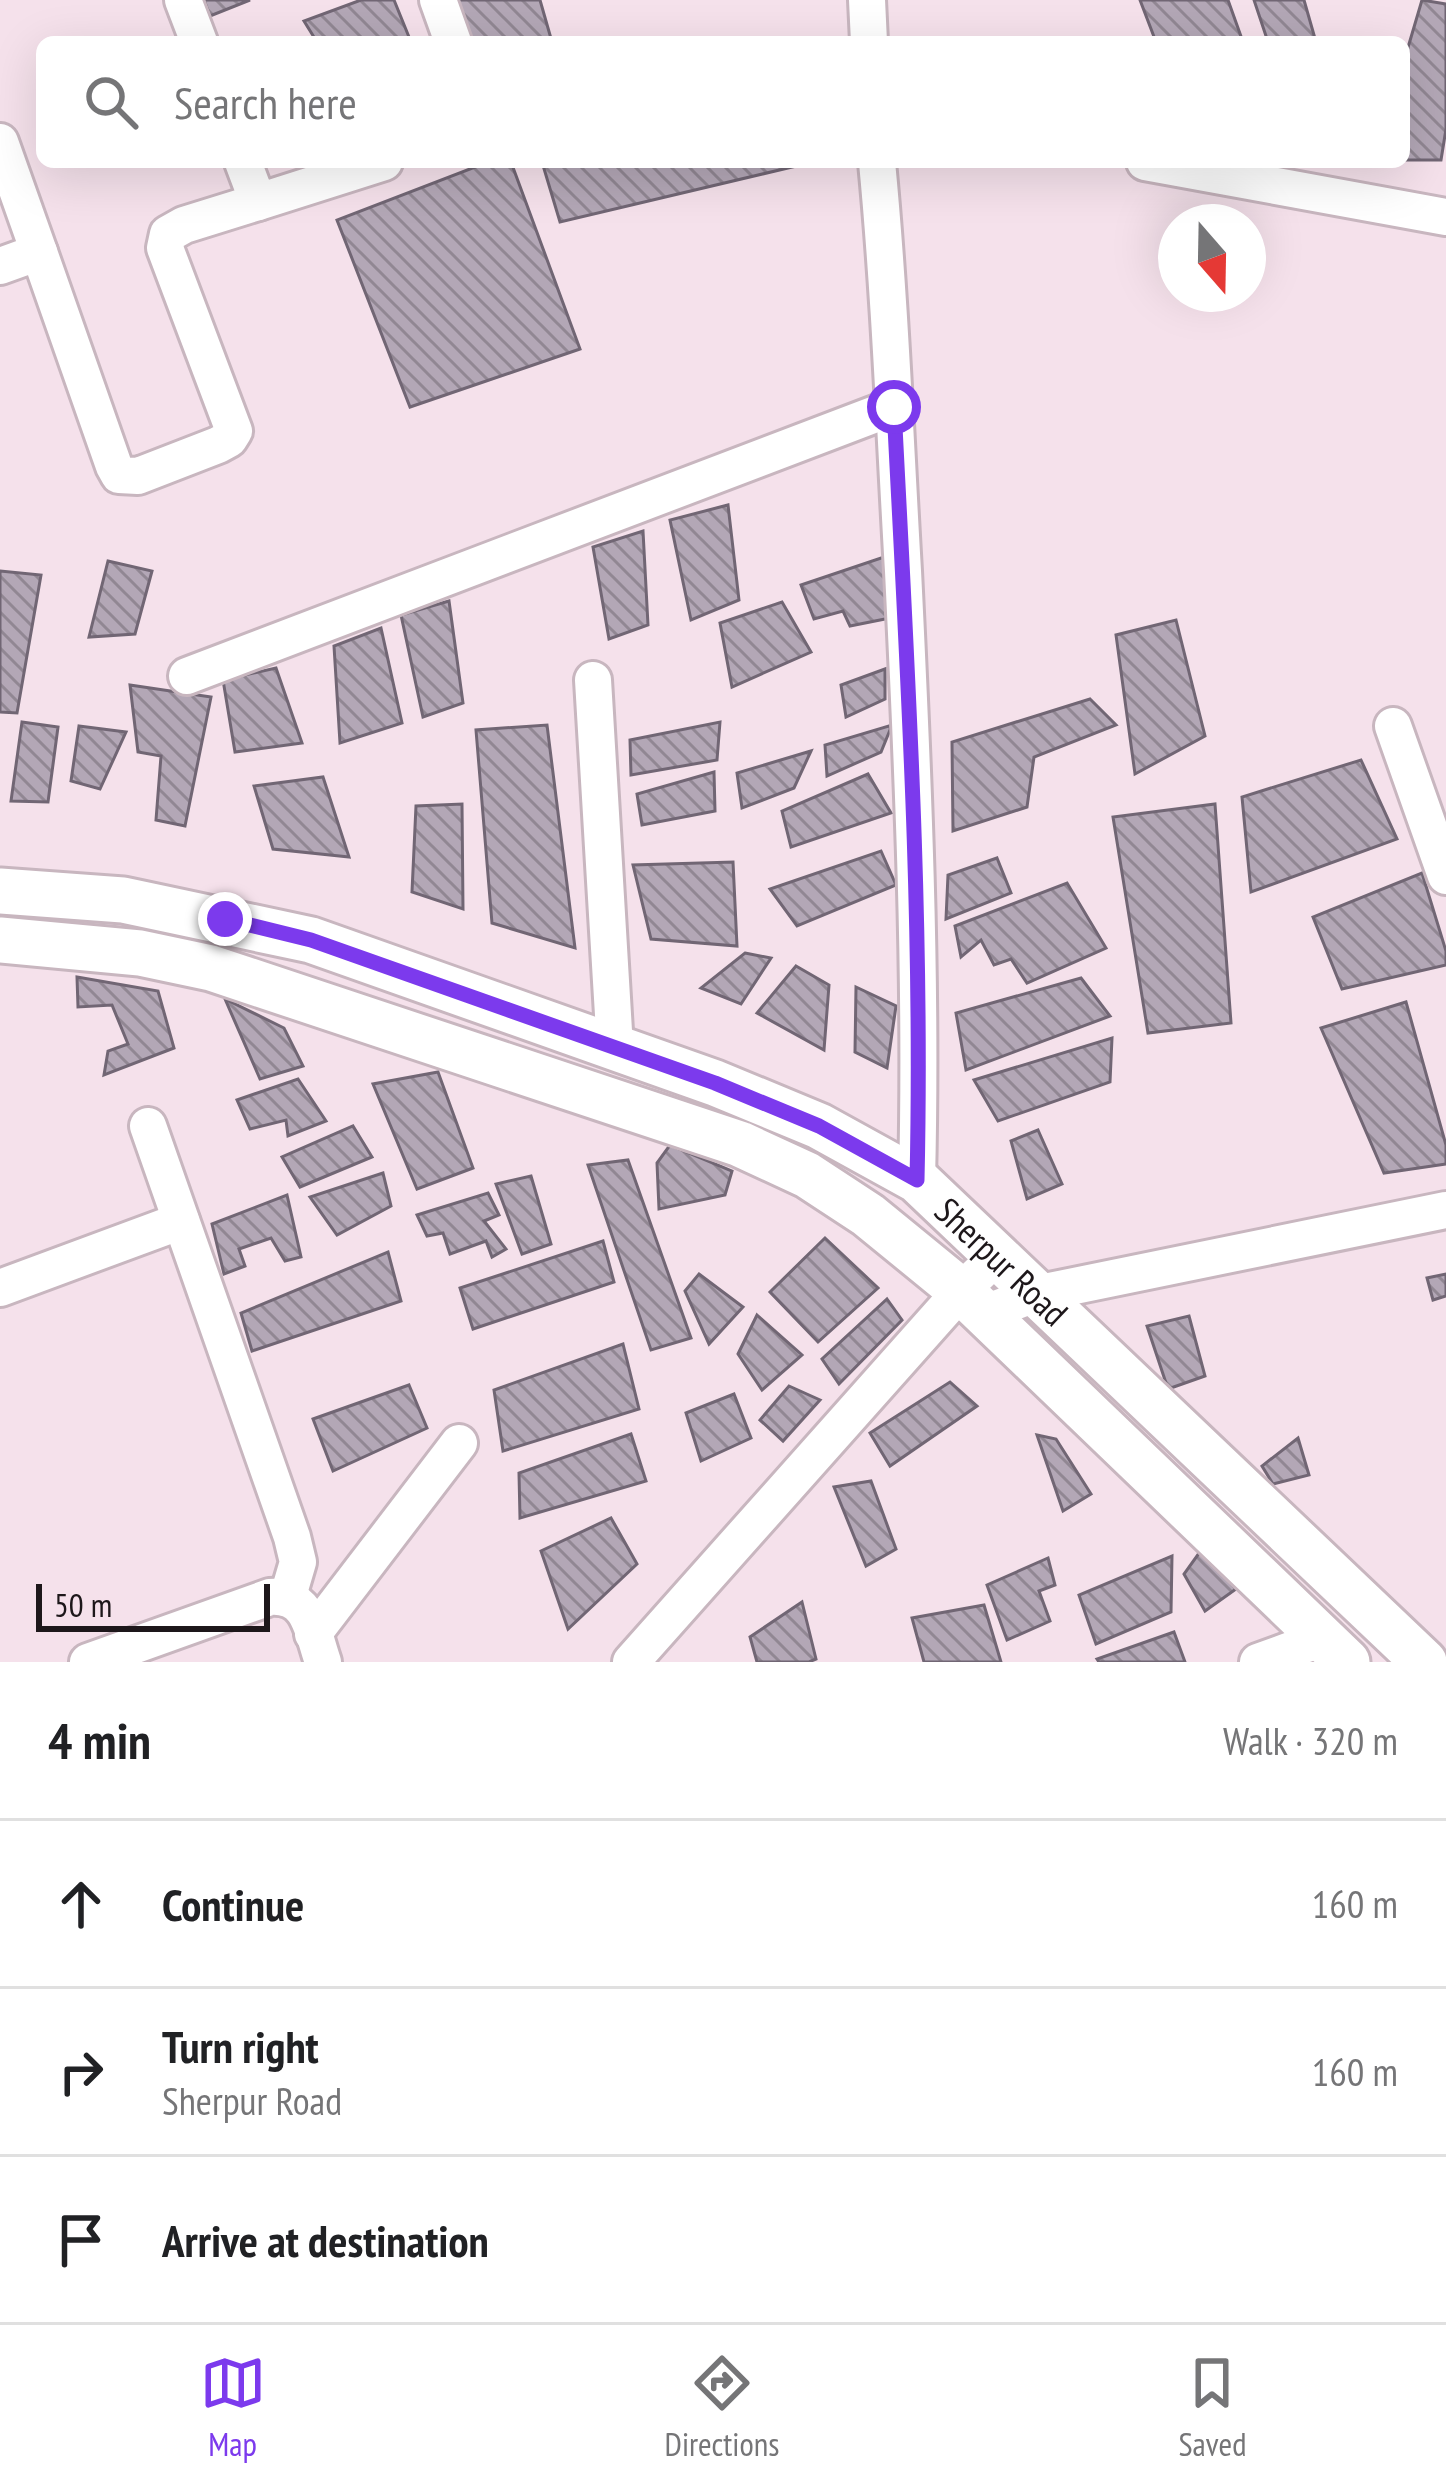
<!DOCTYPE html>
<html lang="en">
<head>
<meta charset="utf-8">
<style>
  body { margin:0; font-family:"PT Sans Narrow",sans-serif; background:#f2f2f2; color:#202124 }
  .compass { position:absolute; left:1158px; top:204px; width:108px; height:108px; border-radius:50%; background:#fff; box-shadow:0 12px 48px #0002; rotate:160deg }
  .scale { position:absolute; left:36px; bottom:30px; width:234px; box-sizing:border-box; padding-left:12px; border:6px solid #1d171a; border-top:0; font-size:33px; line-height:42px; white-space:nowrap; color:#1d171a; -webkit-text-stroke:9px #f5e1eb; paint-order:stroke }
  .stop { position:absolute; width:36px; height:36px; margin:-27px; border:9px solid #7c3aed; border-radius:50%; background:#fff }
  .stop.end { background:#7c3aed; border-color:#fff; box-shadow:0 3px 12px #0008 }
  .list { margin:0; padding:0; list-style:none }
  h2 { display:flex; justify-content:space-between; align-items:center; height:156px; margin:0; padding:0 48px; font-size:51px }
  h2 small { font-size:39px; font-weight:400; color:#757577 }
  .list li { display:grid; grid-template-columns:78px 1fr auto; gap:36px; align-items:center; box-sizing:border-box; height:168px; padding:0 48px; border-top:3px solid #e0e0e0 }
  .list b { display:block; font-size:45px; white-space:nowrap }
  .list p { margin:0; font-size:39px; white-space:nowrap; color:#757577 }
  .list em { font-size:39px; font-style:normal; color:#757577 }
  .icon { flex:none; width:66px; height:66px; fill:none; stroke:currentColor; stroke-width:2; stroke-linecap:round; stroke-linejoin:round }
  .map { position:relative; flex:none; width:1446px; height:1662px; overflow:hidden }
  .search { position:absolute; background:#fff; box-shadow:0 12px 48px #0002; left:36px; right:36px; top:36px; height:132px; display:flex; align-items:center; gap:30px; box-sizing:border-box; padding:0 42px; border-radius:18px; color:#757577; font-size:45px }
  .sheet { height:660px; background:#fff }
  nav { display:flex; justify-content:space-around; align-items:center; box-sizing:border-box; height:168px; border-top:3px solid #e0e0e0; background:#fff; font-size:33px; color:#757577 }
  nav a { display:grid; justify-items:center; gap:6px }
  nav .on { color:#7c3aed }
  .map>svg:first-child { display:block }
</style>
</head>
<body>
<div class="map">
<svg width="1446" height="1662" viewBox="0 0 1446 1662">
  <defs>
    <pattern id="building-back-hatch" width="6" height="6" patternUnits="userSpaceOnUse" patternTransform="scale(3)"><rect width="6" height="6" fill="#b3a7b6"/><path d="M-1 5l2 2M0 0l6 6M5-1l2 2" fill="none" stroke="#918793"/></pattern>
  </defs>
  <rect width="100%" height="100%" fill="#f5e1eb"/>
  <g fill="url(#building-back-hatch)" stroke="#716674" stroke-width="3">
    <path d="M204,0H250L210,16Z"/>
    <path d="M361,0H394L411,42H317L304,21Z"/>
    <path d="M455,0H540L552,42H470Z"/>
    <path d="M1140,0H1228L1243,42H1156Z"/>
    <path d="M1254,0H1304L1316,42H1268Z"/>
    <path d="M1422,0L1446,4V129L1441,160H1404V61Z"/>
    <path d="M488,162H511L580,349L410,407L337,220Z"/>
    <path d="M542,162H809V163L560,222Z"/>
    <path d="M728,505L739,600L691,620L670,520Z"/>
    <path d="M643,531L648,625L609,639L593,547Z"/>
    <path d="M884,557L890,618L850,626L843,611L814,619L801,585Z"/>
    <path d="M108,561L152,571L135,634L89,637Z"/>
    <path d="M0,571L41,575L17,713L0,712Z"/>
    <path d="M449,601L463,703L423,717L401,615Z"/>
    <path d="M782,602L811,652L732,687L720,623Z"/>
    <path d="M1176,620L1205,736L1135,774L1116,635Z"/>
    <path d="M381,628L402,723L340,743L334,646Z"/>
    <path d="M276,668L302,743L235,752L223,680Z"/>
    <path d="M885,669V699L846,717L841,685Z"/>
    <path d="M130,685L211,697L185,826L156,820L161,756L138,752Z"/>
    <path d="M1090,699L1116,725L1034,757L1027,807L953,831L952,742Z"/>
    <path d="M22,722L58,727L48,802L11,801Z"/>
    <path d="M720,722L717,760L631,775L630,740Z"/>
    <path d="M547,725L575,948L492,923L476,730Z"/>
    <path d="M892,725L881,752L827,776L825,745Z"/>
    <path d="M79,726L126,732L100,789L71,781Z"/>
    <path d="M811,751L794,788L742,808L737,773Z"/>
    <path d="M1361,760L1397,839L1251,892L1242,797Z"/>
    <path d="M714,772L715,811L642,825L637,794Z"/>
    <path d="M868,774L891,813L791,847L782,811Z"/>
    <path d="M323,777L349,857L273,849L254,786Z"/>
    <path d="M462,804L463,909L412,892L416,806Z"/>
    <path d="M1215,804L1231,1023L1148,1033L1113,817Z"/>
    <path d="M881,851L896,885L797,926L770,889Z"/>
    <path d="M997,858L1011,893L946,919L948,875Z"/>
    <path d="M733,862L737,946L651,939L633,865Z"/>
    <path d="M1422,873L1446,951V965L1342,989L1313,917Z"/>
    <path d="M1067,883L1106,948L1027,983L1011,959L994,965L981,940L961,957L955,926Z"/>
    <path d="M745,953L771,958L741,1004L701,988Z"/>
    <path d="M796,966L829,985L824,1050L757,1013Z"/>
    <path d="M77,977L158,991L174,1048L104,1075L108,1051L128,1044L112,1005L78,1007Z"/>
    <path d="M1081,978L1110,1016L966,1070L956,1013Z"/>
    <path d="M856,987L896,1006L887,1068L855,1052Z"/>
    <path d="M225,999L284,1028L303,1066L260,1079Z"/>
    <path d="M1406,1002L1446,1145V1164L1384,1173L1321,1028Z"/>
    <path d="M1112,1038L1110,1082L998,1121L974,1080Z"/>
    <path d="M438,1072L473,1168L417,1189L373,1084Z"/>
    <path d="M298,1079L326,1121L288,1136L286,1120L250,1129L237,1100Z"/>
    <path d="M353,1126L372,1157L300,1187L282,1157Z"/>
    <path d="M1038,1130L1062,1184L1027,1199L1011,1141Z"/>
    <path d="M670,1145L732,1171L725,1195L659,1209L657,1163Z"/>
    <path d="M628,1160L691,1338L651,1350L588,1165Z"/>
    <path d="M383,1173L391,1206L337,1235L310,1197Z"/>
    <path d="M531,1176L551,1244L522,1254L496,1184Z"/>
    <path d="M488,1193L499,1215L484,1221L506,1249L492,1257L486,1241L450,1254L443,1233L427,1236L417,1215Z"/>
    <path d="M287,1195L301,1257L285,1261L271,1238L239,1249L245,1266L224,1274L212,1224Z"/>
    <path d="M825,1238L878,1288L818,1342L770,1292Z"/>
    <path d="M603,1241L614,1282L473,1329L460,1288Z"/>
    <path d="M388,1252L401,1301L252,1351L241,1313Z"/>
    <path d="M699,1274L743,1307L709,1344L685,1291Z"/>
    <path d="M1446,1274V1296L1433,1300L1427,1278Z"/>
    <path d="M887,1299L902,1320L839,1384L822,1359Z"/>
    <path d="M757,1315L802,1355L762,1390L738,1354Z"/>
    <path d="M1189,1316L1205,1376L1168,1389L1147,1326Z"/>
    <path d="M623,1344L639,1409L503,1451L494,1390Z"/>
    <path d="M950,1382L977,1406L890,1466L870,1433Z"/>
    <path d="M409,1385L427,1428L333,1471L313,1419Z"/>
    <path d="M789,1386L820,1400L783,1441L760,1420Z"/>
    <path d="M734,1394L751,1438L701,1461L686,1413Z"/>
    <path d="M631,1434L646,1481L520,1518L519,1473Z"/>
    <path d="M1037,1435L1056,1439L1091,1494L1063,1511Z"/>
    <path d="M1298,1438L1309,1475L1273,1484L1262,1466Z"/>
    <path d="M871,1481L896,1549L866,1566L834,1487Z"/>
    <path d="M611,1518L637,1564L568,1629L541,1551Z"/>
    <path d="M1202,1549L1236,1589L1205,1611L1184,1574Z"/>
    <path d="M1172,1556L1171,1612L1096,1644L1079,1595Z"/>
    <path d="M1048,1558L1055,1585L1039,1591L1050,1621L1007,1640L987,1585Z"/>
    <path d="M802,1602L816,1659L809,1662H757L750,1637Z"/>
    <path d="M984,1605L1001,1662H924L912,1618Z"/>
    <path d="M1174,1632L1185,1662H1099L1097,1659Z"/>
  </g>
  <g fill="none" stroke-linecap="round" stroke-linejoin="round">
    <defs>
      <g id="minor">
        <path d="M183,0L199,42"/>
        <path d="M438,0L453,42"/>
        <path d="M867,0L869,42"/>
        <path d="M0,142L39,252L0,266"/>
        <path d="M243,162L258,202L384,162"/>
        <path d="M877,162C890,298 895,434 903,571C913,774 922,977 917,1180"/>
        <path d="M1145,162L1446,217"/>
        <path d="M39,252L114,466L119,475L138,476L218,445L229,439L234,431L165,248L168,234L184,225L258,202"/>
        <path d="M187,676L894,407"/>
        <path d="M593,680L615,1048"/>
        <path d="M1393,726L1446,876"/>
        <path d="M148,1126L292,1537L298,1562L288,1596"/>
        <path d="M0,1288L181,1221"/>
        <path d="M985,1313L1035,1294L1446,1210"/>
        <path d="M313,1634L459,1443"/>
        <path d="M88,1662L270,1597C310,1594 312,1631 323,1662"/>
        <path d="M631,1662L961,1291L996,1257"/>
        <path d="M1258,1662L1323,1638"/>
      </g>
      <g id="tertiary">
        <path id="s1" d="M0,891L123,900L311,940L715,1083L819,1126L917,1180L1424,1662"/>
        <path d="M0,940L140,953L211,968L740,1144L807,1175L868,1215L961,1291L1347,1662"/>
      </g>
    </defs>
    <use href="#minor" stroke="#c8b6bf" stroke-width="42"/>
    <use href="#tertiary" stroke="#c8b6bf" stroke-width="51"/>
    <use href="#minor" stroke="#fff" stroke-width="36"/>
    <use href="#tertiary" stroke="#fff" stroke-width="45"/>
  </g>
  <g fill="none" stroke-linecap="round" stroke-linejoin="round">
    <path stroke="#7c3aed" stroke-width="15" d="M225,919L311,940L715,1083L819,1126L917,1180C923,922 907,664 894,407"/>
  </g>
  <g text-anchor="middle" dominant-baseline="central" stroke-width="12" stroke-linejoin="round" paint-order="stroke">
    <g font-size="36" fill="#1d171a" stroke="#f5e1eb">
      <text stroke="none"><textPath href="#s1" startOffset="1086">Sherpur Road</textPath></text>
    </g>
  </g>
</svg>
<svg class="compass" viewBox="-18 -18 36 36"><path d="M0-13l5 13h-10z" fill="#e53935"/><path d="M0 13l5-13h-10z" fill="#757577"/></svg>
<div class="scale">50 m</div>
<div class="stop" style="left:894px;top:407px"></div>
<div class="stop end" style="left:225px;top:919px"></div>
<div class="search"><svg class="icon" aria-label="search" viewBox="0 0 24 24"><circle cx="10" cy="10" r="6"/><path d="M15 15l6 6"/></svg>Search here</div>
</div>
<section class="sheet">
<h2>4 min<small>Walk · 320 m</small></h2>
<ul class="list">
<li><svg class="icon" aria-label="ahead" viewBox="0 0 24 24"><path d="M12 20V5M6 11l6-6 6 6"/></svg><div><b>Continue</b></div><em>160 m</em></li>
<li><svg class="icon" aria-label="right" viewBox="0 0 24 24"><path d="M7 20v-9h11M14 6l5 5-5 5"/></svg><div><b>Turn right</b><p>Sherpur Road</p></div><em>160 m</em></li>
<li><svg class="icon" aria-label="arrive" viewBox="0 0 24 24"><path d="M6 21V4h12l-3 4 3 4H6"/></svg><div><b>Arrive at destination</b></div></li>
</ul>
</section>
<nav>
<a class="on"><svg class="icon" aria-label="map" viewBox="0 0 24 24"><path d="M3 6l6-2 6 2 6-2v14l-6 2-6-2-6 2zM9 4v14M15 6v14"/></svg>Map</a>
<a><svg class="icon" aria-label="directions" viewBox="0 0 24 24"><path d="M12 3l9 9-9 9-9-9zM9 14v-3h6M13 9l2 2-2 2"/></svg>Directions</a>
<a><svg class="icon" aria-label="saved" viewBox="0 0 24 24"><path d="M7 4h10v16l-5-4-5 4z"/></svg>Saved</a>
</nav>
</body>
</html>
